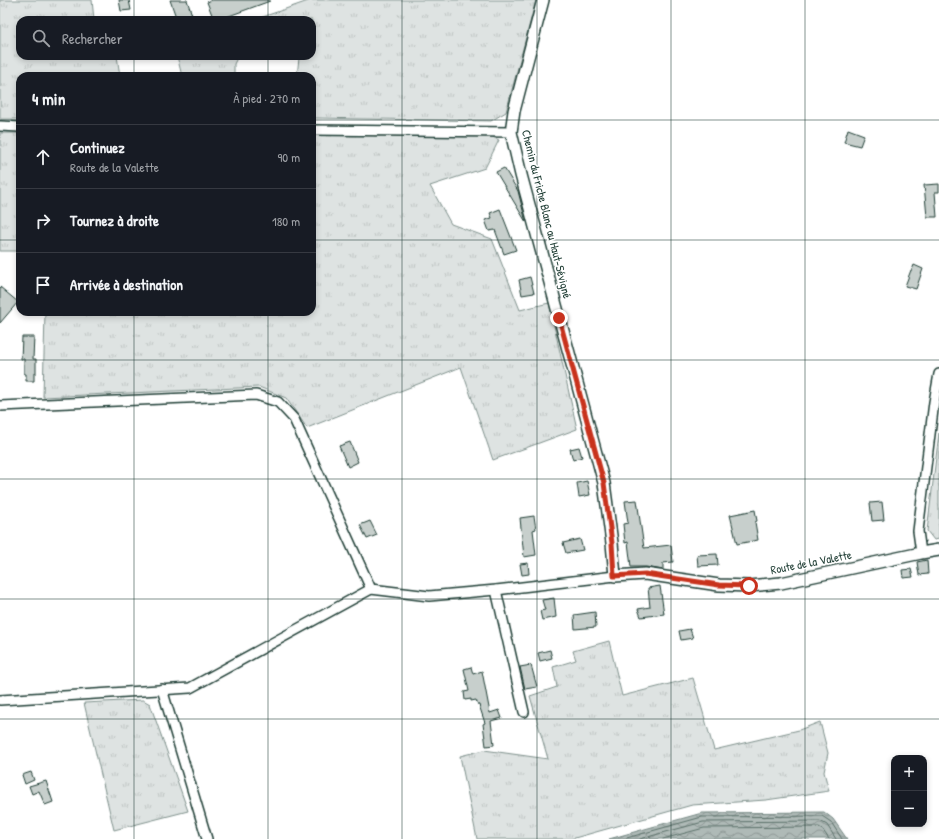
<!DOCTYPE html>
<html lang="fr">
<head>
<meta charset="utf-8">
<style>
  body { margin:0; font-family:"Patrick Hand",sans-serif; background:#242831; color:#f1f3f6 }
  .controls { position:absolute; right:12px; bottom:12px; display:grid; overflow:hidden; border-radius:8px; box-shadow:0 2px 6px #0003 }
  .controls button { width:36px; height:36px; display:grid; place-items:center; padding:0; border:0; border-bottom:1px solid #363941; background:#171b24; color:#f1f3f6; font:20px sans-serif }
  .stop { position:absolute; width:12px; height:12px; margin:-9px; border:3px solid #c8321e; border-radius:50%; background:#fff }
  .stop.end { background:#c8321e; border-color:#fff; box-shadow:0 1px 4px #0008 }
  .list { margin:0; padding:0; list-style:none }
  h2 { display:flex; justify-content:space-between; align-items:center; height:52px; margin:0; padding:0 16px; font-size:17px }
  h2 small { font-size:13px; font-weight:400; color:#9ea1a6 }
  .list li { display:grid; grid-template-columns:26px 1fr auto; gap:12px; align-items:center; box-sizing:border-box; height:64px; padding:0 16px; border-top:1px solid #363941 }
  .list b { display:block; font-size:15px; white-space:nowrap }
  .list p { margin:0; font-size:13px; white-space:nowrap; color:#9ea1a6 }
  .list em { font-size:13px; font-style:normal; color:#9ea1a6 }
  .icon { flex:none; width:22px; height:22px; fill:none; stroke:currentColor; stroke-width:2; stroke-linecap:round; stroke-linejoin:round }
  .map { position:relative; flex:none; width:939px; height:839px; overflow:hidden }
  .search { position:absolute; background:#171b24; box-shadow:0 2px 6px #0003; left:16px; top:16px; width:300px; height:44px; display:flex; align-items:center; gap:10px; box-sizing:border-box; padding:0 14px; border-radius:12px; color:#9ea1a6; font-size:15px }
  .panel { position:absolute; background:#171b24; box-shadow:0 2px 6px #0003; left:16px; top:72px; width:300px; height:244px; border-radius:12px }
  .map>svg:first-child { display:block }
</style>
</head>
<body>
<div class="map">
<svg width="939" height="839" viewBox="0 0 939 839">
  <defs>
    <pattern id="grass-tufts" width="24" height="20" patternUnits="userSpaceOnUse"><rect width="24" height="20" fill="#dee3e2"/><path d="M3 7l-1-3M5 7V3M7 7l1-3M15 17l-1-3M17 17v-4M19 17l1-3" fill="none" stroke="#bec4c2"/></pattern>
    <pattern id="water-waves" width="16" height="10" patternUnits="userSpaceOnUse"><rect width="16" height="10" fill="#afbab7"/><path d="M0 5q4-4 8 0t8 0" fill="none" stroke="#8e9896"/></pattern>
  </defs>
  <rect width="100%" height="100%" fill="#fff"/>
  <filter id="ink" filterUnits="userSpaceOnUse"><feTurbulence type="fractalNoise" baseFrequency=".025" numOctaves="2"/><feDisplacementMap in="SourceGraphic" scale="8" xChannelSelector="R" yChannelSelector="G"/><feConvolveMatrix kernelMatrix="1 2 1 2 8 2 1 2 1" color-interpolation-filters="sRGB"/></filter>
  <g filter="url(#ink)">
    <g fill="url(#grass-tufts)" stroke="#7e908b">
      <path d="M0,0H92L94,20H20V56H117L120,76H20V119H0Z"/>
      <path d="M311,0H536L506,112L491,121L312,118V76H297L299,58L296,56H312V20H254Z"/>
      <path d="M177,56H238L234,64V76H182Z"/>
      <rect x="0" y="133" width="20" height="118"/>
      <path d="M312,134L488,135L499,140L485,168L430,186L451,224L492,239L520,310L549,303L577,429L493,460L461,367L307,428L286,398L259,387L43,397L45,312H312Z"/>
      <path d="M939,433V539L934,540L927,531Z"/>
      <path d="M609,641L622,696L693,678L714,750L799,730L820,722L828,753L824,772L829,791L766,800L692,805L571,839H477L460,756L484,750L548,759L530,696L557,687L553,667L576,660L573,651Z"/>
      <path d="M143,700L150,704L188,811L114,830L84,703Z"/>
    </g>
    <path fill="url(#water-waves)" stroke="#758883" d="M824,812L833,819L847,839H609L702,813Z"/>
    <g fill="none" stroke-linecap="round" stroke-linejoin="round">
      <g stroke="#596f68" stroke-width="1">
        <path d="M623,839L702,817L822,816L831,822L842,839"/>
        <path d="M640,839L703,822L820,821L827,825L836,839"/>
        <path d="M663,839L704,828L819,827L822,829L829,839"/>
      </g>
    </g>
    <g fill="#c7cfcc" stroke="#1f3d34">
      <path d="M119,0H129L131,10L121,11Z"/>
      <path d="M170,0H187L193,18L187,20H177Z"/>
      <path d="M212,0H270V1L218,20H214L207,2Z"/>
      <path d="M848,129L864,135L860,146L844,142Z"/>
      <path d="M504,168L518,191L526,222L496,172Z"/>
      <path d="M939,184V192H935L937,217H927L924,185Z"/>
      <path d="M500,209L516,250L504,254L495,230L489,231L485,220L492,218L490,213Z"/>
      <path d="M914,265L923,269L916,289L905,286L911,270H912Z"/>
      <path d="M530,277L534,293L522,295L519,280Z"/>
      <path d="M0,287L18,302L0,323Z"/>
      <path d="M22,337H34L33,359H36V374H34V381H26V374H24V359H21Z"/>
      <path d="M350,442L358,462L348,467L339,446Z"/>
      <path d="M579,447L582,457L573,460L570,449Z"/>
      <path d="M587,481L590,495L579,497L577,483Z"/>
      <path d="M637,500L644,548L671,545L673,562L663,563V570L646,567H631L628,542L625,543L623,524L628,523L625,501Z"/>
      <path d="M882,502L884,520L872,521L870,503Z"/>
      <path d="M755,510L757,521L755,522L758,540L737,544L730,515Z"/>
      <path d="M534,516L536,529L533,530L536,555L524,557L520,518Z"/>
      <path d="M370,521L377,535L367,539L360,525Z"/>
      <path d="M580,539L583,550L566,553L563,543Z"/>
      <path d="M717,554L718,565L698,566L697,555Z"/>
      <path d="M927,560L928,574L919,575L917,562Z"/>
      <path d="M528,563L529,574L522,575L520,564Z"/>
      <path d="M911,569L913,577L903,578L902,570Z"/>
      <path d="M660,586L664,614L641,617L638,609L650,607L648,588Z"/>
      <path d="M554,598L556,617L542,620L540,611L545,610L542,600Z"/>
      <path d="M595,612L596,627L575,629L574,615Z"/>
      <path d="M690,629L693,638L681,640L679,631Z"/>
      <path d="M550,650L552,658L540,661L538,653Z"/>
      <path d="M531,665L537,687L525,689L520,667Z"/>
      <path d="M471,667L473,674L482,671L490,713L499,710L502,718L491,721L494,745L486,746L483,724L485,723L479,705H478L476,700L471,701V699L465,700L464,692L469,691L464,669Z"/>
      <path d="M31,772L34,780L25,784L22,775Z"/>
      <path d="M46,781L53,802L45,805L39,791L32,794L29,786Z"/>
    </g>
    <g fill="none" stroke-linecap="round" stroke-linejoin="round">
      <defs>
        <g id="minor">
          <path d="M0,126L20,127"/>
          <path d="M312,130L511,132"/>
          <path d="M0,406L256,395L278,402L294,419L371,589L429,596L496,590L615,576"/>
          <path d="M921,553L918,531L934,402L939,374"/>
          <path d="M496,590L524,712"/>
          <path d="M162,689L207,839"/>
          <path d="M0,700L190,688L371,589"/>
        </g>
        <path id="tertiary" d="M543,0L514,111L511,132L521,175L604,483L612,543L615,576L645,574L719,585L749,586L781,583L921,553L939,550"/>
      </defs>
      <use href="#minor" stroke="#1f3d34" stroke-width="12"/>
      <use href="#tertiary" stroke="#1f3d34" stroke-width="14"/>
      <use href="#minor" stroke="#fff" stroke-width="9"/>
      <use href="#tertiary" stroke="#fff" stroke-width="11"/>
    </g>
  </g>
  <g fill="none" stroke-linecap="round" stroke-linejoin="round" filter="url(#ink)">
    <path stroke="#c8321e" stroke-width="5" d="M559,318L604,483L612,543L614,576L645,574L719,585L749,586"/>
  </g>
  <path fill="none" stroke="#1f3d34" stroke-width="1" stroke-opacity="0.55" d="M134,0V20M268,0V20M402,0V839M537,0V839M671,0V839M805,0V839M134,56V76M268,56V76M0,120H20M312,120H939M0,240H20M312,240H939M134,312V839M268,312V839M0,360H939M0,479H939M0,599H939M0,719H939"/>
  <g text-anchor="middle" dominant-baseline="central" stroke-width="3" stroke-linejoin="round" paint-order="stroke">
    <g font-size="12" fill="#1f3d34" stroke="#fff">
      <text transform="translate(547 214) rotate(76)">Chemin du Friche Blanc au Haut-Sévigné</text>
      <text transform="translate(811 562) rotate(-11)">Route de la Valette</text>
    </g>
  </g>
</svg>
<div class="controls">
<button>+</button>
<button>−</button>
</div>
<div class="stop" style="left:749px;top:586px"></div>
<div class="stop end" style="left:559px;top:318px"></div>
<div class="search"><svg class="icon" aria-label="search" viewBox="0 0 24 24"><circle cx="10" cy="10" r="6"/><path d="M15 15l6 6"/></svg>Rechercher</div>
<section class="panel">
<h2>4 min<small>À pied · 270 m</small></h2>
<ul class="list">
<li><svg class="icon" aria-label="ahead" viewBox="0 0 24 24"><path d="M12 20V5M6 11l6-6 6 6"/></svg><div><b>Continuez</b><p>Route de la Valette</p></div><em>90 m</em></li>
<li><svg class="icon" aria-label="right" viewBox="0 0 24 24"><path d="M7 20v-9h11M14 6l5 5-5 5"/></svg><div><b>Tournez à droite</b></div><em>180 m</em></li>
<li><svg class="icon" aria-label="arrive" viewBox="0 0 24 24"><path d="M6 21V4h12l-3 4 3 4H6"/></svg><div><b>Arrivée à destination</b></div></li>
</ul>
</section>
</div>
</body>
</html>
